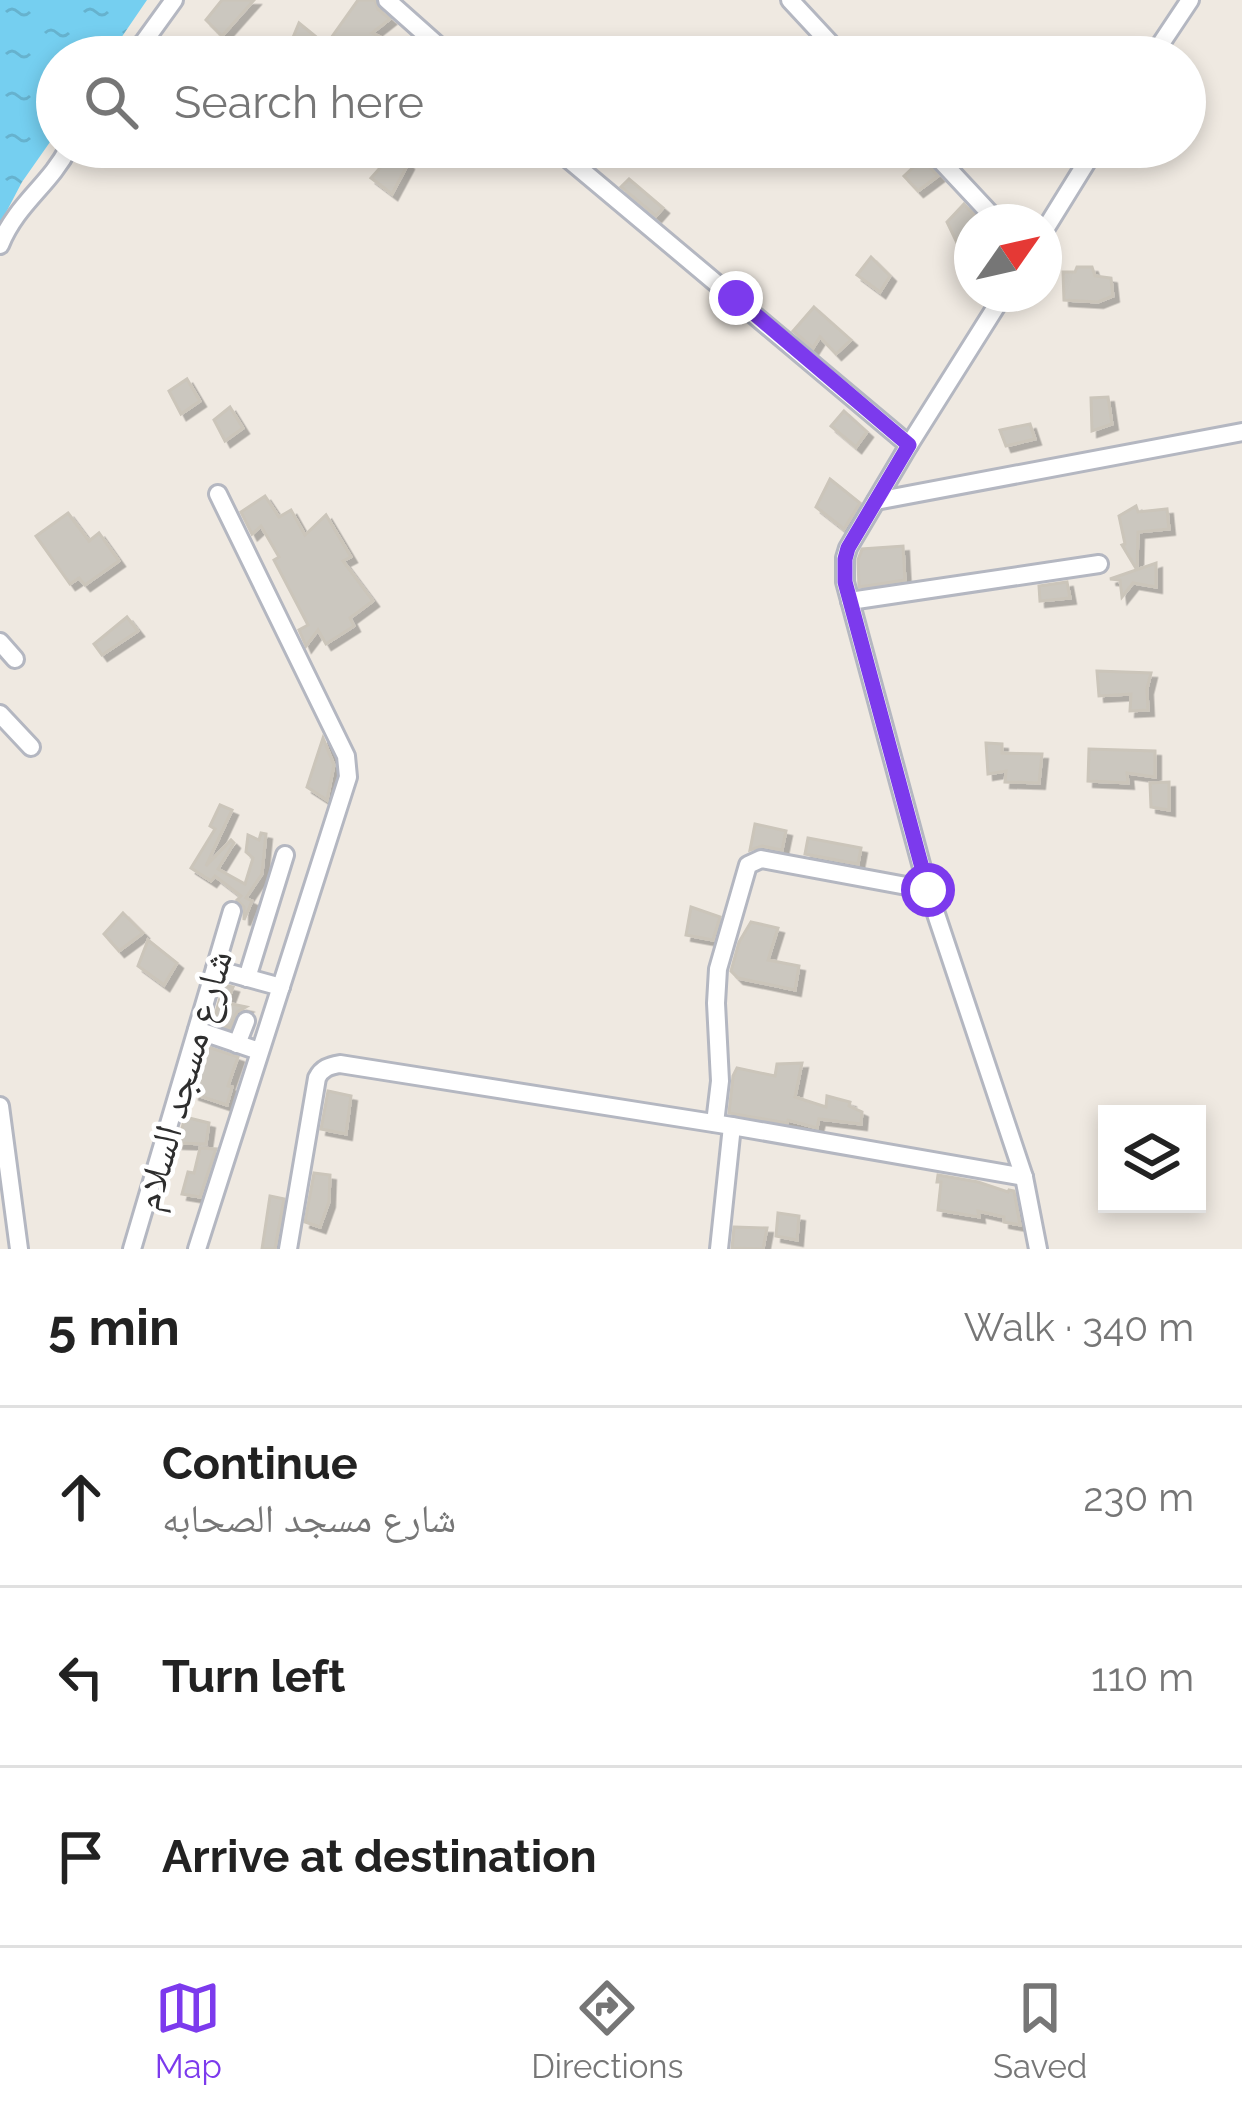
<!DOCTYPE html>
<html lang="en">
<head>
<meta charset="utf-8">
<style>
  body { margin:0; font-family:Raleway,"Noto Naskh Arabic",sans-serif; background:#f6f6f6; color:#222 }
  .controls { position:absolute; right:36px; bottom:36px; display:grid; overflow:hidden; border-radius:0px; box-shadow:0 6px 18px #0003 }
  .controls button { width:108px; height:108px; display:grid; place-items:center; padding:0; border:0; border-bottom:3px solid #e0e0e0; background:#fff; color:#222; font:60px sans-serif }
  .compass { position:absolute; left:954px; top:204px; width:108px; height:108px; border-radius:50%; background:#fff; box-shadow:0 6px 18px #0003; rotate:56deg }
  .stop { position:absolute; width:36px; height:36px; margin:-27px; border:9px solid #7c3aed; border-radius:50%; background:#fff }
  .stop.end { background:#7c3aed; border-color:#fff; box-shadow:0 3px 12px #0008 }
  .list { margin:0; padding:0; list-style:none }
  h2 { display:flex; justify-content:space-between; align-items:center; height:156px; margin:0; padding:0 48px; font-size:51px }
  h2 small { font-size:39px; font-weight:400; color:#767676 }
  .list li { display:grid; grid-template-columns:78px 1fr auto; gap:36px; align-items:center; box-sizing:border-box; height:180px; padding:0 48px; border-top:3px solid #e0e0e0 }
  .list b { display:block; font-size:45px; white-space:nowrap }
  .list p { margin:0; font-size:39px; white-space:nowrap; color:#767676 }
  .list em { font-size:39px; font-style:normal; color:#767676 }
  .icon { flex:none; width:66px; height:66px; fill:none; stroke:currentColor; stroke-width:2; stroke-linecap:round; stroke-linejoin:round }
  .map { position:relative; flex:none; width:1242px; height:1249px; overflow:hidden }
  .search { position:absolute; background:#fff; box-shadow:0 6px 18px #0003; left:36px; right:36px; top:36px; height:132px; display:flex; align-items:center; gap:30px; box-sizing:border-box; padding:0 42px; border-radius:66px; color:#767676; font-size:45px }
  .sheet { height:696px; background:#fff }
  nav { display:flex; justify-content:space-around; align-items:center; box-sizing:border-box; height:168px; border-top:3px solid #e0e0e0; background:#fff; font-size:33px; color:#767676 }
  nav a { display:grid; justify-items:center; gap:6px }
  nav .on { color:#7c3aed }
  .map>svg:first-child { display:block }
</style>
</head>
<body>
<div class="map">
<svg width="1242" height="1249" viewBox="0 0 1242 1249">
  <defs>
    <pattern id="water-ripples" width="26" height="14" patternUnits="userSpaceOnUse" patternTransform="scale(3)"><rect width="26" height="14" fill="#75cff0"/><path d="M2 4q2-2 4 0t4 0M15 11q2-2 4 0t4 0" fill="none" stroke="#66b2ce"/></pattern>
    <filter id="shadow"><feDropShadow dx="5.5" dy="5.5" stdDeviation="0" flood-color="#0004"/></filter>
  </defs>
  <rect width="100%" height="100%" fill="#efe9e1"/>
  <path fill="url(#water-ripples)" d="M0,0H147L108,57H57V132L22,182L0,224Z"/>
  <g fill="#cbc7bf" stroke="#cbc5ba" stroke-width="3" filter="url(#shadow)">
    <path d="M222,0H254L222,36L206,20Z"/>
    <path d="M358,0H375L378,9L390,19L372,33L397,45L386,57H302L289,47L299,23L326,45Z"/>
    <path d="M394,152L408,164L392,194L371,178Z"/>
    <path d="M922,159L938,176L918,191L904,176Z"/>
    <path d="M629,179L663,208L656,216L621,187Z"/>
    <path d="M964,204L981,222H972V236L959,247L947,222Z"/>
    <path d="M871,257L890,276L880,292L857,275Z"/>
    <path d="M1077,267H1092L1095,276L1111,278L1113,296L1098,302L1064,300L1063,272H1075Z"/>
    <path d="M814,307L851,340L836,354L820,337L813,348L793,331Z"/>
    <path d="M187,379L200,401L181,414L169,391Z"/>
    <path d="M1108,397L1112,424L1092,431L1091,398Z"/>
    <path d="M230,407L243,428L225,441L214,420Z"/>
    <path d="M844,411L867,432L856,447L831,426Z"/>
    <path d="M1030,424L1035,439L1006,446L1000,430Z"/>
    <path d="M830,479L860,503L844,529L816,507Z"/>
    <path d="M265,496L279,517L291,510L305,535L326,515L351,557L343,561L373,601L350,618L354,626L326,644L318,630L306,646L299,630L308,625L274,560L279,557L261,526L252,534L241,512Z"/>
    <path d="M1136,506L1138,512L1167,509L1169,529L1138,532L1137,570L1122,545L1125,544L1119,516Z"/>
    <path d="M68,513L89,541L99,533L119,561L85,585L79,578L70,584L36,536Z"/>
    <path d="M903,546L905,580L859,587L858,560L862,549Z"/>
    <path d="M1156,563V587L1133,583L1122,597L1120,580L1110,579Z"/>
    <path d="M1067,582L1070,598L1040,601L1039,586Z"/>
    <path d="M127,617L138,631L102,655L94,644Z"/>
    <path d="M1097,671L1151,673L1147,689L1148,710L1130,711L1131,694L1099,696Z"/>
    <path d="M323,738L334,765L327,800L307,787Z"/>
    <path d="M986,743L1002,744V753L1042,754L1039,783L1005,782L1006,771L988,774Z"/>
    <path d="M1089,749L1155,751V777L1127,773L1128,783L1088,781Z"/>
    <path d="M1169,782V810L1151,807L1150,783Z"/>
    <path d="M220,805L232,810L206,866L231,840L234,843L218,869L245,884L253,858L246,852L248,835L259,840L261,833L266,834L262,874L246,898L252,901L244,920V907L237,900L241,896L215,876L211,881L191,868L215,829L210,826Z"/>
    <path d="M755,824L786,831L782,850L762,846L750,850Z"/>
    <path d="M808,838L861,848L858,864L805,854Z"/>
    <path d="M691,907L720,917L713,940L686,935Z"/>
    <path d="M123,913L143,933L119,951L104,934Z"/>
    <path d="M751,922L778,928L768,960L799,966L795,990L738,978L731,971L739,942Z"/>
    <path d="M148,940L177,963L164,985L138,966Z"/>
    <path d="M224,985L233,987L227,1003L246,1007L237,1012L230,1028L213,1022Z"/>
    <path d="M205,1046L238,1057L228,1086L232,1087L227,1105L194,1094Z"/>
    <path d="M802,1063L795,1097L826,1107L827,1096L850,1102L849,1106L862,1112L861,1124L819,1119L817,1128L788,1120L787,1123L729,1113L733,1076L737,1068L775,1076L777,1064Z"/>
    <path d="M328,1091L351,1096L346,1134L321,1129Z"/>
    <path d="M185,1117L209,1123L206,1144L178,1143Z"/>
    <path d="M200,1148L216,1149L200,1197L182,1194L188,1172L194,1173Z"/>
    <path d="M314,1173L330,1175L329,1202L320,1227L305,1222Z"/>
    <path d="M938,1175L978,1182L1008,1192L1009,1190L1014,1191L1020,1225L1004,1222V1217L978,1211L979,1217L938,1210L941,1182H937Z"/>
    <path d="M270,1196L284,1199L275,1249H262Z"/>
    <path d="M778,1213L799,1216L797,1240L776,1236Z"/>
    <path d="M734,1227L767,1228L763,1249L732,1248Z"/>
  </g>
  <g fill="none" stroke-linecap="round" stroke-linejoin="round">
    <defs>
      <g id="minor">
        <path d="M387,0L451,57"/>
        <path d="M790,0L843,57"/>
        <path d="M125,57L143,43L174,0"/>
        <path d="M1152,57L1190,0"/>
        <path d="M554,147L909,445"/>
        <path d="M928,147L998,222"/>
        <path d="M1044,231L1096,147"/>
        <path d="M0,245C17,203 50,185 69,147"/>
        <path d="M1004,294L909,445L848,548L845,558V582L928,890L1024,1177L1038,1249"/>
        <path d="M876,501L1242,432"/>
        <path d="M850,601L1099,564"/>
        <path d="M0,642L15,659"/>
        <path d="M0,714L31,747"/>
        <path d="M215,969L281,987"/>
        <path d="M247,978L285,855"/>
        <path d="M197,1030L259,1051"/>
        <path d="M237,1044L246,1021"/>
        <path d="M0,1106L19,1249"/>
        <path d="M715,1123L720,1081L716,1003L718,969L748,865L761,859L928,890"/>
        <path d="M132,1249L232,911"/>
        <path d="M197,1249L348,777L346,756L218,494"/>
        <path d="M288,1249L317,1078C322,1068 329,1066 340,1064L732,1126L1024,1177"/>
        <path d="M719,1249L732,1126"/>
      </g>
    </defs>
    <use href="#minor" stroke="#b4b7c1" stroke-width="22"/>
    <use href="#minor" stroke="#fff" stroke-width="16"/>
  </g>
  <g fill="none" stroke-linecap="round" stroke-linejoin="round">
    <path stroke="#7c3aed" stroke-width="15" d="M736,298L909,445L848,548L845,559V582L928,890"/>
  </g>
  <g text-anchor="middle" dominant-baseline="central" stroke-width="9" stroke-linejoin="round" paint-order="stroke">
    <g font-size="39" fill="#2e2e2e" stroke="#fff">
      <text transform="translate(182 1080) rotate(-74)">شارع مسجد السلام</text>
    </g>
  </g>
</svg>
<div class="controls">
<button><svg class="icon" aria-label="layers" viewBox="0 0 24 24"><path d="M12 4l9 5-9 5-9-5zM3 14l9 5 9-5"/></svg></button>
</div>
<svg class="compass" viewBox="-18 -18 36 36"><path d="M0-13l5 13h-10z" fill="#e53935"/><path d="M0 13l5-13h-10z" fill="#767676"/></svg>
<div class="stop" style="left:928px;top:890px"></div>
<div class="stop end" style="left:736px;top:298px"></div>
<div class="search"><svg class="icon" aria-label="search" viewBox="0 0 24 24"><circle cx="10" cy="10" r="6"/><path d="M15 15l6 6"/></svg>Search here</div>
</div>
<section class="sheet">
<h2>5 min<small>Walk · 340 m</small></h2>
<ul class="list">
<li><svg class="icon" aria-label="ahead" viewBox="0 0 24 24"><path d="M12 20V5M6 11l6-6 6 6"/></svg><div><b>Continue</b><p>شارع مسجد الصحابه</p></div><em>230 m</em></li>
<li><svg class="icon" aria-label="left" viewBox="0 0 24 24"><path d="M17 20v-9H6M10 6l-5 5 5 5"/></svg><div><b>Turn left</b></div><em>110 m</em></li>
<li><svg class="icon" aria-label="arrive" viewBox="0 0 24 24"><path d="M6 21V4h12l-3 4 3 4H6"/></svg><div><b>Arrive at destination</b></div></li>
</ul>
</section>
<nav>
<a class="on"><svg class="icon" aria-label="map" viewBox="0 0 24 24"><path d="M3 6l6-2 6 2 6-2v14l-6 2-6-2-6 2zM9 4v14M15 6v14"/></svg>Map</a>
<a><svg class="icon" aria-label="directions" viewBox="0 0 24 24"><path d="M12 3l9 9-9 9-9-9zM9 14v-3h6M13 9l2 2-2 2"/></svg>Directions</a>
<a><svg class="icon" aria-label="saved" viewBox="0 0 24 24"><path d="M7 4h10v16l-5-4-5 4z"/></svg>Saved</a>
</nav>
</body>
</html>
